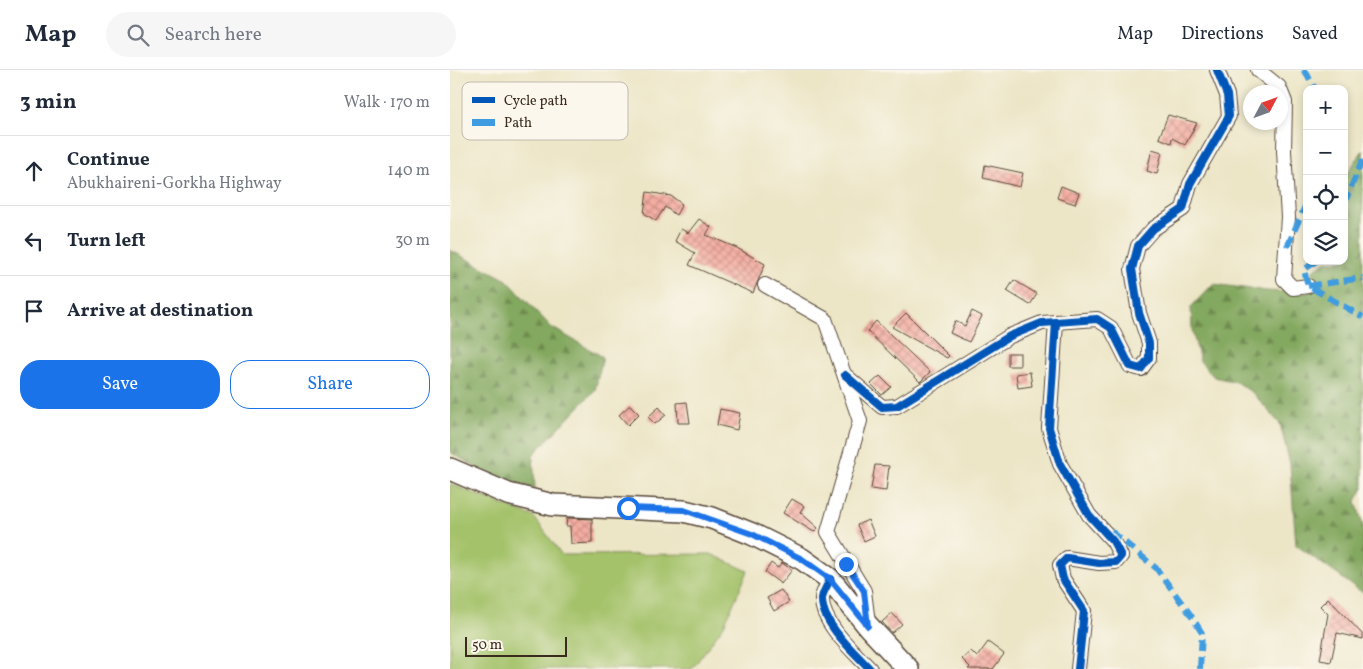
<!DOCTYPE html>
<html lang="en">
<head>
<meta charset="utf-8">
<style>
  body { margin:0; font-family:Vollkorn,serif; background:#f6f6f7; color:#1f2937 }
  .controls { position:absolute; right:15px; top:15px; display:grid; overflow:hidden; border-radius:10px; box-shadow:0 2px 8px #0003 }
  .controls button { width:45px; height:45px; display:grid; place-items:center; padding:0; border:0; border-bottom:1px solid #e0e1e3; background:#fff; color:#1f2937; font:25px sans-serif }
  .compass { position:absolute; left:793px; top:15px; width:45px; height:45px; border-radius:50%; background:#fff; box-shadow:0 2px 8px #0003; rotate:49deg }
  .scale { position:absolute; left:15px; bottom:12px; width:102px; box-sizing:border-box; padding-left:5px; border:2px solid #3b2a1e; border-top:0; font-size:14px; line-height:18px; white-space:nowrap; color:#3b2a1e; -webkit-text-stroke:4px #fbf7ec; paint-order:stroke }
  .stop { position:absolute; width:15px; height:15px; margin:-11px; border:4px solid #1a73e8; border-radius:50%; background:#fff }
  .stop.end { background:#1a73e8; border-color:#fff; box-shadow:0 1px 5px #0008 }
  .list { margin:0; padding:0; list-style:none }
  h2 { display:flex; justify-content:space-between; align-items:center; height:65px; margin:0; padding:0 20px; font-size:21px }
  h2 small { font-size:16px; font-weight:400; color:#747a83 }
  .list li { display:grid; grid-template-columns:32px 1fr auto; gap:15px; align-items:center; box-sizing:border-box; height:70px; padding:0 20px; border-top:1px solid #e0e1e3 }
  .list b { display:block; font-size:19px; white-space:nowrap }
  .list p { margin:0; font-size:16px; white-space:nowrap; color:#747a83 }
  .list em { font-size:16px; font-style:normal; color:#747a83 }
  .actions { display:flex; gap:10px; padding:15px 20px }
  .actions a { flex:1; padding:11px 0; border:1px solid #1a73e8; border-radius:20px; text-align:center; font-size:18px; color:#1a73e8 }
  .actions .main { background:#1a73e8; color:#fff }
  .icon { flex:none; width:28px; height:28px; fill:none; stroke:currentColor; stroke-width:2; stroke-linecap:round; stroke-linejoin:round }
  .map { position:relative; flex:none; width:913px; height:599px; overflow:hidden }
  header { display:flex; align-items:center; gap:30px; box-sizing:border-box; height:70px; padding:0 25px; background:#fff; border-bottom:1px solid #e0e1e3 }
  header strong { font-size:24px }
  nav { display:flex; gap:28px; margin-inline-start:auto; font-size:18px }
  .search { width:350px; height:45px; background:#f6f6f7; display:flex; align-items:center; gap:12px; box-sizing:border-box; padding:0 18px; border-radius:28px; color:#747a83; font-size:19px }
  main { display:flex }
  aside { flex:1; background:#fff }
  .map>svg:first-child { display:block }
</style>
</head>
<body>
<header>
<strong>Map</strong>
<div class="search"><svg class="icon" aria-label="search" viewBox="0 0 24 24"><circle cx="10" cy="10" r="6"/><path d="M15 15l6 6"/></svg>Search here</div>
<nav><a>Map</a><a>Directions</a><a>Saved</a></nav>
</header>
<main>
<aside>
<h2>3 min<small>Walk · 170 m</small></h2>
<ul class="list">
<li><svg class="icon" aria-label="ahead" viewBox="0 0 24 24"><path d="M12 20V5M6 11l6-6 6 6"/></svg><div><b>Continue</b><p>Abukhaireni-Gorkha Highway</p></div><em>140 m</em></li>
<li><svg class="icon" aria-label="left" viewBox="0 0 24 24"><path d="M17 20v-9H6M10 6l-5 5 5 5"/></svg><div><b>Turn left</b></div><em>30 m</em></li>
<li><svg class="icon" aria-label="arrive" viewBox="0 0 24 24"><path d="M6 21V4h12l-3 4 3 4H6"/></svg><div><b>Arrive at destination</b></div></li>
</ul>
<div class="actions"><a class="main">Save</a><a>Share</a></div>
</aside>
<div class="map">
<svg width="913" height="599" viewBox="0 0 913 599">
  <defs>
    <pattern id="forest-firs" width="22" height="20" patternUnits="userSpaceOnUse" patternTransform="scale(1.25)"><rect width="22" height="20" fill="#83a85e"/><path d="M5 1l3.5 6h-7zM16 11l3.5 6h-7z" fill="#6c894d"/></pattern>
    <pattern id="building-cross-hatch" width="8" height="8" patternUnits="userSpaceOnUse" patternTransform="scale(1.25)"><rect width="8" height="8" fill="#f5aea3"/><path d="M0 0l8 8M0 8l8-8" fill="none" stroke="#c88e84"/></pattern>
  </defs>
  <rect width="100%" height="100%" fill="#fbf7ec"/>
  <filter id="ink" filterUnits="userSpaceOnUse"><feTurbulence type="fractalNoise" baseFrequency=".02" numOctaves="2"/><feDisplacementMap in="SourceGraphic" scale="10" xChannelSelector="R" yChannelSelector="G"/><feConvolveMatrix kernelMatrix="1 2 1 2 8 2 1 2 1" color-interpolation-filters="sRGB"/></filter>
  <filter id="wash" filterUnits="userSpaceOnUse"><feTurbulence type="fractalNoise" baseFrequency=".0096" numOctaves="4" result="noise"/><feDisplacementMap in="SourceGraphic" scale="20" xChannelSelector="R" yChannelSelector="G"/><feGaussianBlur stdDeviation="1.12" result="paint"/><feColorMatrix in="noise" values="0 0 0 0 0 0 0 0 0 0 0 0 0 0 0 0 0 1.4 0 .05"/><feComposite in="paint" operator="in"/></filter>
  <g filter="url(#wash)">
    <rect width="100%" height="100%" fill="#ece5c6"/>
    <path fill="#a4c26a" stroke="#707644" d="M0,414L84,447L112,485L261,484L298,501L274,555L242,599H0Z"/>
    <g fill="url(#forest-firs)" stroke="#5f693e">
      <path d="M913,80V418L906,431L913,456V523L846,475L840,394L830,354L803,323L786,312L764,307L750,291L742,260L741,237L763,214L817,221L858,223L863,213V200L877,191H894V172L900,165L894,153V108Z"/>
      <path d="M0,180L57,210L101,257L153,287L145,320L83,385L85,419L27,398L0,382Z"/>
    </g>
    <g id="blocks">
      <g fill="url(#building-cross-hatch)">
        <path d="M718,45L747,53L735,75L722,68L721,73L709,68Z"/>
        <path d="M702,79L712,82L707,104L697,101Z"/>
        <path d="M535,95L573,103L570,117L533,108Z"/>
        <path d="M611,116L629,123L625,134L607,128Z"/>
        <path d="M197,122L221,126L232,134L226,145L215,137L206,151L194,143Z"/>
        <path d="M249,149L261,157L256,165L287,178L315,194L303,223L239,195L245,183L225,171L231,159L238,163Z"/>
        <path d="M564,210L587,224L580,235L557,221Z"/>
        <path d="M522,241L532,246L519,272L500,263L505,251L515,256Z"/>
        <path d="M456,243L499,286L497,288L442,257Z"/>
        <path d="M426,251L480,302L470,312L417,261Z"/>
        <rect x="558" y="283" width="12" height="13"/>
        <path d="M580,302L582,316L568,318L566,304Z"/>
        <path d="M430,306L441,317L432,325L421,314Z"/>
        <path d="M237,332L240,353H228L227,333Z"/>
        <path d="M180,335L189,344L178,355L169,345Z"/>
        <path d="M209,337L216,345L205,354L198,347Z"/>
        <path d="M270,339L290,343L287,360L267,355Z"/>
        <path d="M425,395L439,396L436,421L421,419Z"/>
        <path d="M342,429L354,436L350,442L368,458L364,462L333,443Z"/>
        <path d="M117,448L142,449V473L121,474L120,456H116Z"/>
        <path d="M418,450L425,466L414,471L407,455Z"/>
        <path d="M321,493L328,498L332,493L342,500L331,514L315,502Z"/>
        <path d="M331,520L339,532L324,541L317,528Z"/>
        <path d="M878,528L913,565V569L887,563L881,592L870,590L878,544L870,536Z"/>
        <path d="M442,543L452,554L442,563L432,552Z"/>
        <path d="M538,572L554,584L543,599H518L520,597L512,589L521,581L527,587Z"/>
      </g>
    </g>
  </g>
  <g filter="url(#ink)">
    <use href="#blocks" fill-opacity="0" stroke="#564637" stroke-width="1"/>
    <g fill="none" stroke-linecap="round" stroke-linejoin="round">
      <defs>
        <g id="minor">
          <path d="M808,0L829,17L835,32L834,81L838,147L834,209L843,218L858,216"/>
          <path d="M315,215L375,249L410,351L378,462L414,521L418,553"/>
          <path d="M606,252L599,358L610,394L639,445L663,471L671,486L666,492L649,493L617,488L610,495L613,509L634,541L628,599"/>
          <path d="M395,305L432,337L447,336L560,266L592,253L647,249L661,258L680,296L691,299L699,288V273L689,243L682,199L688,176L703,159L733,139L740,114L779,46L777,25L767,0"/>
          <path d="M380,509C378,515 371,524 372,530C372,554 405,583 420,599"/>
        </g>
        <path id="primary" d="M0,399L58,424L103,435L234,441L262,448L302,464L352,489L380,509L418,556L458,599"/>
      </defs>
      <use href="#minor" stroke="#564637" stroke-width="16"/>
      <use href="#primary" stroke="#564637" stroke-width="24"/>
      <use href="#minor" stroke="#fff" stroke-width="14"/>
      <use href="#primary" stroke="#fff" stroke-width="21"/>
      <g stroke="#3f9ce0" stroke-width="6" stroke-dasharray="12 6" stroke-linecap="butt">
        <path d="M853,0L857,4L865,19"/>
        <path d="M894,134L913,89"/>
        <path d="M837,177L857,132"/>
        <path d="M866,191L854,200L858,216L913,247"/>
        <path d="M858,216L913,208"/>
        <path d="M661,461L706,498L740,544L752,563L750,599"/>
      </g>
      <defs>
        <g id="cycleway">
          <path d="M606,252L599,358L610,394L639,445L663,471L671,486L666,492L649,493L617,488L610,495L613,509L634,541L628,599"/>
          <path d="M395,305L432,337L447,336L560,266L592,253L647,249L661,258L680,296L691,299L699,288V273L689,243L682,199L688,176L703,159L733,139L740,114L779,46L777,25L767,0"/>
          <path d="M380,509C378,515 371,524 372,530C372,554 405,583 420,599"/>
        </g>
      </defs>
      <use href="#cycleway" stroke="#fbf7ec" stroke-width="11"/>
      <use href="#cycleway" stroke="#0057b8" stroke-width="8"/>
    </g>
  </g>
  <g fill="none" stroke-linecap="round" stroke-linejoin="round" filter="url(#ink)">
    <path stroke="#1a73e8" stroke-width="6" d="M178,438L234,440L302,464L352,489L380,509L418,556L414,521L396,494"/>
  </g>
  <rect x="12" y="12" width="166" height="58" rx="8" fill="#fbf7ec" stroke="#c1baae" stroke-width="1"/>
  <rect x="22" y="27" width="23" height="6" fill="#0057b8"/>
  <rect x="22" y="49" width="23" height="7" fill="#3f9ce0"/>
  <g font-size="14" fill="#3b2a1e">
    <text x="54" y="35">Cycle path</text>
    <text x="54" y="57">Path</text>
  </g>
</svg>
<div class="controls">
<button>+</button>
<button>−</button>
<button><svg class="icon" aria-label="locate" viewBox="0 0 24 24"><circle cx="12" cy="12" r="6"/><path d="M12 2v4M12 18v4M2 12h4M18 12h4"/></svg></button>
<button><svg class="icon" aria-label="layers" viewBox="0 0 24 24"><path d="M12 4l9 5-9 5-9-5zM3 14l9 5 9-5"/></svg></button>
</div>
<svg class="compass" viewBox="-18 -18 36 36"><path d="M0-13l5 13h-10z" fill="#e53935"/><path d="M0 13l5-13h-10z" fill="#747a83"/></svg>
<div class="scale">50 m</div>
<div class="stop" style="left:178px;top:438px"></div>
<div class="stop end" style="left:396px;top:494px"></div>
</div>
</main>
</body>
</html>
